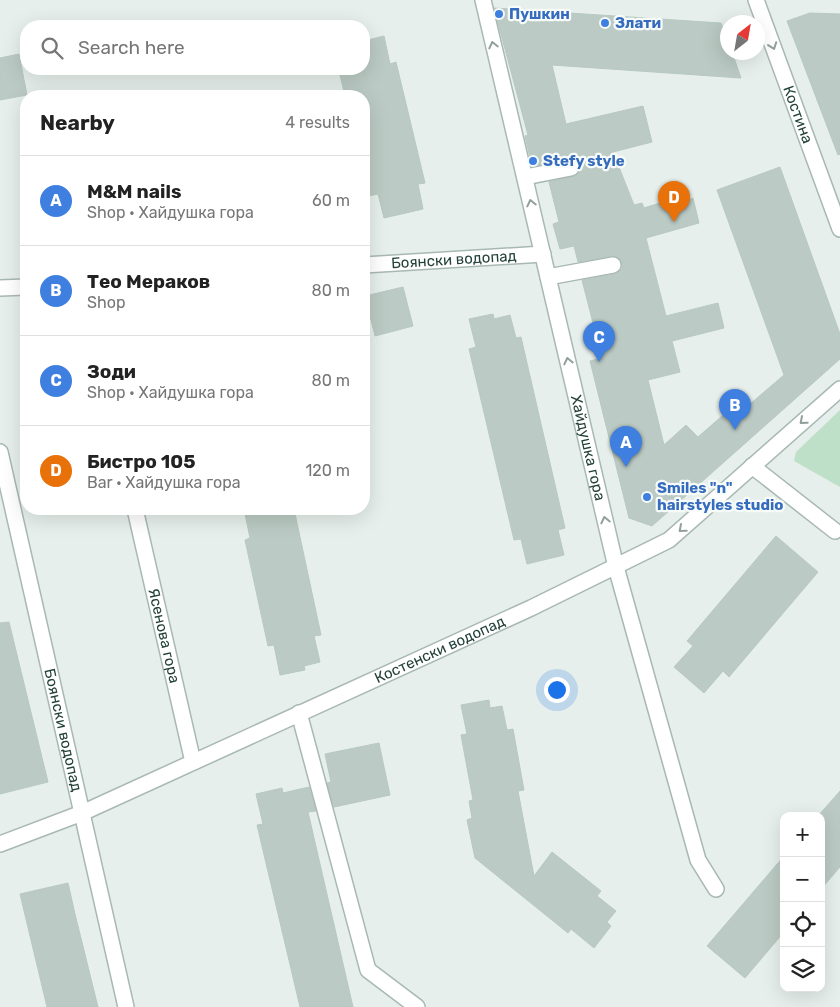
<!DOCTYPE html>
<html lang="en">
<head>
<meta charset="utf-8">
<style>
  body { margin:0; font-family:Rubik,sans-serif; background:#f2f2f2; color:#222 }
  .controls { position:absolute; right:15px; bottom:15px; display:grid; overflow:hidden; border-radius:10px; box-shadow:0 5px 20px #0002 }
  .controls button { width:45px; height:45px; display:grid; place-items:center; padding:0; border:0; border-bottom:1px solid #e0e0e0; background:#fff; color:#222; font:25px sans-serif }
  .compass { position:absolute; left:720px; top:15px; width:45px; height:45px; border-radius:50%; background:#fff; box-shadow:0 5px 20px #0002; rotate:31deg }
  .you { position:absolute; left:556px; top:689px; width:18px; height:18px; margin:-12px; border:4px solid #fff; border-radius:50%; background:#1a73e8; box-shadow:0 0 0 8px #1a73e833 }
  .badge { display:grid; place-items:center; width:32px; height:32px; border-radius:50%; background:#804e3d; color:#fff; font-size:16px; font-weight:700 }
  .pin { position:absolute; translate:-50% -41px; filter:drop-shadow(0 1px 2px #0008) }
  .pin::after { content:''; position:absolute; top:26px; width:18px; height:15px; background:inherit; clip-path:polygon(0 0,100% 0,50% 100%) }
  .list { margin:0; padding:0; list-style:none }
  h2 { display:flex; justify-content:space-between; align-items:center; height:65px; margin:0; padding:0 20px; font-size:21px }
  h2 small { font-size:16px; font-weight:400; color:#767676 }
  .list li { display:grid; grid-template-columns:32px 1fr auto; gap:15px; align-items:center; box-sizing:border-box; height:90px; padding:0 20px; border-top:1px solid #e0e0e0 }
  .list b { display:block; font-size:19px; white-space:nowrap }
  .list p { margin:0; font-size:16px; white-space:nowrap; color:#767676 }
  .list em { font-size:16px; font-style:normal; color:#767676 }
  .icon { flex:none; width:28px; height:28px; fill:none; stroke:currentColor; stroke-width:2; stroke-linecap:round; stroke-linejoin:round }
  .map { position:relative; flex:none; width:840px; height:1007px; overflow:hidden }
  .search { position:absolute; background:#fff; box-shadow:0 5px 20px #0002; left:20px; top:20px; width:350px; height:55px; display:flex; align-items:center; gap:12px; box-sizing:border-box; padding:0 18px; border-radius:20px; color:#767676; font-size:19px }
  .panel { position:absolute; background:#fff; box-shadow:0 5px 20px #0002; left:20px; top:90px; width:350px; height:425px; border-radius:20px }
  .map>svg:first-child { display:block }
</style>
</head>
<body>
<div class="map">
<svg width="840" height="1007" viewBox="0 0 840 1007">
  <rect width="100%" height="100%" fill="#e6efeb"/>
  <path fill="#bfe0c8" d="M840,410V487L794,461L796,452Z"/>
  <g fill="#bbcac4" stroke="#b8c9c2">
    <path d="M494,8L721,23L728,41V52H732L741,78L552,65L566,124L643,106L652,142L613,152L634,205L642,203L644,208L685,195L687,201L693,198L699,223L646,238L666,316L718,303L724,328L672,341L680,372L648,380L664,445L686,425L698,437L730,409L736,416L784,375L717,190L780,167L840,334V359L652,526L629,518L590,361L602,358L582,280L615,274L622,269V263L620,259L612,256L578,262L574,246L560,249L553,224L559,222L549,182L577,175L580,166L578,162L570,159L532,166L525,136L528,135Z"/>
    <path d="M810,13L840,14V154L838,155L787,21Z"/>
    <path d="M384,36L390,64L396,62L425,183L418,184L423,209L384,218L378,194L369,196L364,174V96H345L340,75L350,73L349,69H364V41Z"/>
    <path d="M19,54L27,95L0,100V58Z"/>
    <path d="M403,287L413,326L375,336L365,296Z"/>
    <path d="M493,314L494,319L510,315L516,338L521,337L565,528L558,530L564,555L527,564L521,539L514,540L469,349L476,347L469,319Z"/>
    <path d="M244,509H294L321,635L314,636L320,662L304,666L305,670L280,675L274,645L268,646L245,540L250,538Z"/>
    <path d="M776,536L818,572L729,677L723,671L704,693L674,667L693,646L687,641Z"/>
    <path d="M9,622L48,782L0,794V623Z"/>
    <path d="M489,700L490,708L502,706L507,730L513,729L524,790L518,791L534,876L552,852L601,891L597,896L616,911L607,922L611,926L594,948L571,929L568,933L475,858L467,820L472,818L469,801L473,800L461,735L467,734L461,705Z"/>
    <path d="M379,743L390,795L334,807L327,783L331,782L325,754Z"/>
    <path d="M309,787L316,811L308,812L353,1007H300L257,825L263,824L256,794L282,788L283,793Z"/>
    <path d="M840,791V867L821,889V816H818Z"/>
    <path d="M784,856V932L745,978L707,946Z"/>
    <path d="M68,883L75,914L98,1007H47L20,894Z"/>
  </g>
  <g fill="none" stroke-linecap="round" stroke-linejoin="round">
    <defs>
      <g id="service">
        <path d="M525,177L571,168"/>
        <path d="M548,277L613,265"/>
        <path id="s1" d="M0,452L126,1007"/>
        <path d="M752,466L835,531"/>
        <path id="s2" d="M135,509L193,762"/>
        <path d="M616,567L698,860L716,889"/>
        <path d="M299,713L368,970L417,1007"/>
      </g>
      <g id="minor">
        <path id="s3" d="M483,0L616,567"/>
        <path id="s4" d="M756,0L840,229"/>
        <path id="s5" d="M364,265L543,254"/>
        <path d="M0,288L26,287"/>
        <path id="s6" d="M0,844L82,813L531,608L669,540L840,389"/>
      </g>
    </defs>
    <use href="#service" stroke="#a8b8b2" stroke-width="18"/>
    <use href="#minor" stroke="#a8b8b2" stroke-width="18"/>
    <use href="#service" stroke="#fff" stroke-width="15"/>
    <use href="#minor" stroke="#fff" stroke-width="15"/>
  </g>
  <defs><path id="oneway-chevron" d="M-2-3.5L2.5 0L-2 3.5" fill="none" stroke-width="1.6" stroke-linecap="round" stroke-linejoin="round" transform="scale(1.25)"/></defs>
  <g stroke="#92a09c">
    <use href="#oneway-chevron" transform="translate(493 45) rotate(-103)"/>
    <use href="#oneway-chevron" transform="translate(773 46) rotate(70)"/>
    <use href="#oneway-chevron" transform="translate(531 203) rotate(-103)"/>
    <use href="#oneway-chevron" transform="translate(568 361) rotate(-103)"/>
    <use href="#oneway-chevron" transform="translate(803 421) rotate(139)"/>
    <use href="#oneway-chevron" transform="translate(605 520) rotate(-103)"/>
    <use href="#oneway-chevron" transform="translate(682 529) rotate(139)"/>
  </g>
  <g fill="#3f7fe0" stroke="#f7fbf9" stroke-width="2">
    <circle cx="499" cy="14" r="5"/>
    <circle cx="605" cy="23" r="5"/>
    <circle cx="533" cy="161" r="5"/>
    <circle cx="647" cy="497" r="5"/>
  </g>
  <g text-anchor="middle" dominant-baseline="central" stroke-width="4.5" stroke-linejoin="round" paint-order="stroke">
    <g font-size="15" font-weight="bold" fill="#366cbe" stroke="#f7fbf9" text-anchor="start">
      <text x="509" y="14">Пушкин</text>
      <text x="615" y="23">Злати</text>
      <text x="543" y="161">Stefy style</text>
      <text x="657" y="488">Smiles "n"<tspan x="657" dy="17">hairstyles studio</tspan></text>
    </g>
    <g font-size="15" fill="#24423a" stroke="#f7fbf9">
      <text stroke="none"><textPath href="#s4" startOffset="122">Костина</textPath></text>
      <text stroke="none"><textPath href="#s5" startOffset="90">Боянски водопад</textPath></text>
      <text stroke="none"><textPath href="#s3" startOffset="460">Хайдушка гора</textPath></text>
      <text stroke="none"><textPath href="#s2" startOffset="130">Ясенова гора</textPath></text>
      <text stroke="none"><textPath href="#s6" startOffset="481">Костенски водопад</textPath></text>
      <text stroke="none"><textPath href="#s1" startOffset="285">Боянски водопад</textPath></text>
    </g>
  </g>
</svg>
<div class="controls">
<button>+</button>
<button>−</button>
<button><svg class="icon" aria-label="locate" viewBox="0 0 24 24"><circle cx="12" cy="12" r="6"/><path d="M12 2v4M12 18v4M2 12h4M18 12h4"/></svg></button>
<button><svg class="icon" aria-label="layers" viewBox="0 0 24 24"><path d="M12 4l9 5-9 5-9-5zM3 14l9 5 9-5"/></svg></button>
</div>
<svg class="compass" viewBox="-18 -18 36 36"><path d="M0-13l5 13h-10z" fill="#e53935"/><path d="M0 13l5-13h-10z" fill="#767676"/></svg>
<div class="you"></div>
<div class="pin badge" style="left:626px;top:467px;background:#3f7fe0">A</div>
<div class="pin badge" style="left:735px;top:430px;background:#3f7fe0">B</div>
<div class="pin badge" style="left:599px;top:362px;background:#3f7fe0">C</div>
<div class="pin badge" style="left:674px;top:222px;background:#e8710a">D</div>
<div class="search"><svg class="icon" aria-label="search" viewBox="0 0 24 24"><circle cx="10" cy="10" r="6"/><path d="M15 15l6 6"/></svg>Search here</div>
<section class="panel">
<h2>Nearby<small>4 results</small></h2>
<ul class="list">
<li><span class="badge" style="background:#3f7fe0">A</span><div><b>M&amp;M nails</b><p>Shop · Хайдушка гора</p></div><em>60 m</em></li>
<li><span class="badge" style="background:#3f7fe0">B</span><div><b>Тео Мераков</b><p>Shop</p></div><em>80 m</em></li>
<li><span class="badge" style="background:#3f7fe0">C</span><div><b>Зоди</b><p>Shop · Хайдушка гора</p></div><em>80 m</em></li>
<li><span class="badge" style="background:#e8710a">D</span><div><b>Бистро 105</b><p>Bar · Хайдушка гора</p></div><em>120 m</em></li>
</ul>
</section>
</div>
</body>
</html>
